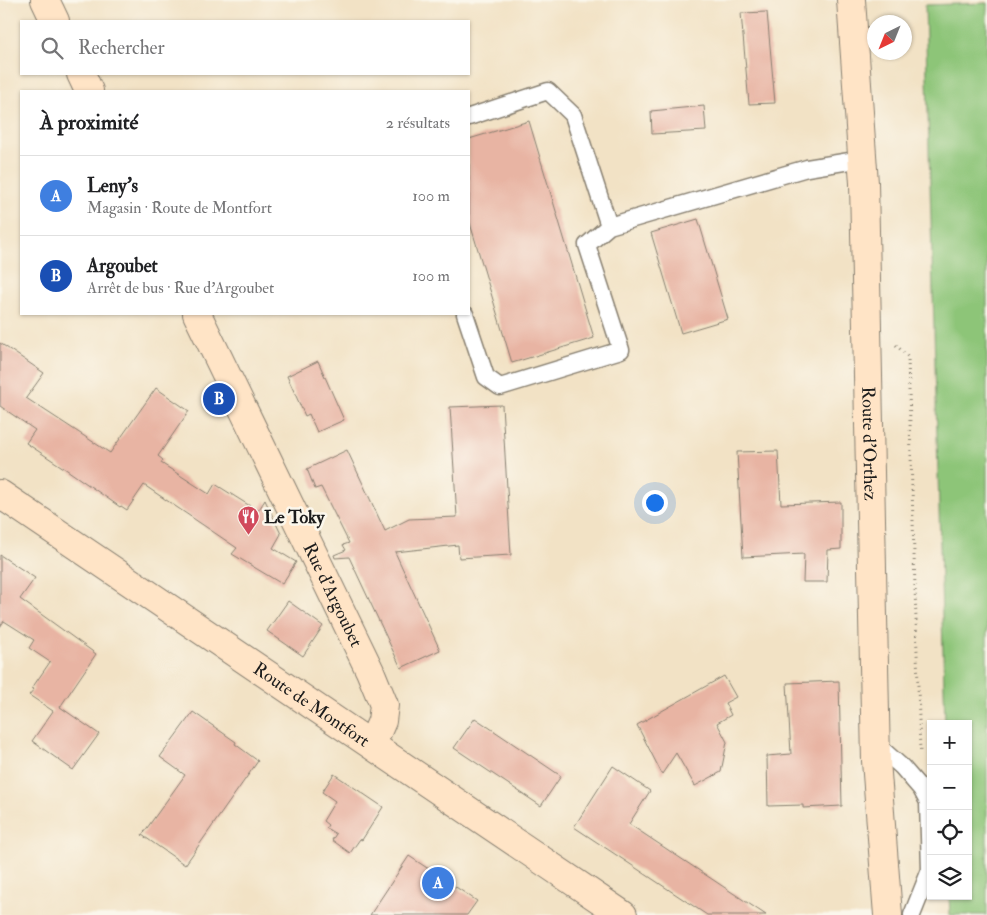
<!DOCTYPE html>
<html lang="fr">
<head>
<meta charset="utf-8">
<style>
  body { margin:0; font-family:"IM FELL Double Pica",serif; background:#f2f2f2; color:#202124 }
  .controls { position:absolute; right:15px; bottom:15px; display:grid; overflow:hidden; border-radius:0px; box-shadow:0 1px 4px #0004 }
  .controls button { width:45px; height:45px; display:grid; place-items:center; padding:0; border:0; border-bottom:1px solid #e0e0e0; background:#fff; color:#202124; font:25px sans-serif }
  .compass { position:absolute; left:867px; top:15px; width:45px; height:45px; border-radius:50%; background:#fff; box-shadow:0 1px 4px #0004; rotate:223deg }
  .you { position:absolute; left:654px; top:502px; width:18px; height:18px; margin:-12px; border:4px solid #fff; border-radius:50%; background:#1a73e8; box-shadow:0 0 0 8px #1a73e833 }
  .badge { display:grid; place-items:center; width:32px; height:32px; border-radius:50%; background:#d1495b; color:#fff; font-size:16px; font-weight:700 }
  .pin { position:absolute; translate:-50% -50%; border:2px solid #fff; box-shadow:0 1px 5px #0006 }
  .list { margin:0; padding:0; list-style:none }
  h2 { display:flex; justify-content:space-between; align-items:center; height:65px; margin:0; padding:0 20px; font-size:21px }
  h2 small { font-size:16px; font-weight:400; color:#757577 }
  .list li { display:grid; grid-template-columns:32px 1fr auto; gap:15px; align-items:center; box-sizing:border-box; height:80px; padding:0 20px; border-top:1px solid #e0e0e0 }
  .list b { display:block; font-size:19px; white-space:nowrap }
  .list p { margin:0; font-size:16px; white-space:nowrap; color:#757577 }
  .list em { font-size:16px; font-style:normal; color:#757577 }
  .icon { flex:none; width:28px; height:28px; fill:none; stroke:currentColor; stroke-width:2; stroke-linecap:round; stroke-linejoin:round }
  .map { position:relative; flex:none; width:987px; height:915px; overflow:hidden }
  .search { position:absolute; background:#fff; box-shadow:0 1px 4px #0004; left:20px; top:20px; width:450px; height:55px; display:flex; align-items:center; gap:12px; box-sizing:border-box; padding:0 18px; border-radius:0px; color:#757577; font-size:19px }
  .panel { position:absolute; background:#fff; box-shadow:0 1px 4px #0004; left:20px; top:90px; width:450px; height:225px; border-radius:0px }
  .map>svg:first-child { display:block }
</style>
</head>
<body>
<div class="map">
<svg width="987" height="915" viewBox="0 0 987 915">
  <rect width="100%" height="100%" fill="#fbf7ec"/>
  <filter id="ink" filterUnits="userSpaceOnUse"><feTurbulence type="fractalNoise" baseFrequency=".02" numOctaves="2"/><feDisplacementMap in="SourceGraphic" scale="10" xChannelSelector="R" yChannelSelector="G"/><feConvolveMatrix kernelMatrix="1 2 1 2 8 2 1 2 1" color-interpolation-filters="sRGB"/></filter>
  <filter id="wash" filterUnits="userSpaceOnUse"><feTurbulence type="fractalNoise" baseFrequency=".0096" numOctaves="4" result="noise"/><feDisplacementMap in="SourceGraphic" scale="20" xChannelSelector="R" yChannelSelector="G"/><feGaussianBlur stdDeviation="1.12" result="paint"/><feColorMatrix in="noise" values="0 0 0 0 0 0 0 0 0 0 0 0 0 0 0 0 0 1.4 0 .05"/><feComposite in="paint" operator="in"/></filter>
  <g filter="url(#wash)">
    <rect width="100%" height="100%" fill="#f2e2c5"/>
    <path fill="#8dc578" stroke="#54704a" d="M987,3V915H950L949,896H968V724H945L925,5Z"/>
    <g id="blocks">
      <g fill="#e8b4a3">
        <path d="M767,12L775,103L749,104L741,13Z"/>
        <path d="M704,106L706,131L652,134L651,111Z"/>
        <path d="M529,121L594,338L512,363L469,220V139Z"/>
        <path d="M698,219L728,319L681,333L651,233Z"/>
        <path d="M0,343L44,373L26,398L110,453L156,388L189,411L158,456L163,460L161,463L209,494L215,484L258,511L265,500L281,534L273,548L296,562L282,584L232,554L237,548L144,485L127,510L121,506L120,507L67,470L26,443L35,430L0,406Z"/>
        <path d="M318,361L344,420L317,432L309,414L305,416L287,376Z"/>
        <path d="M502,405L511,555L459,558L458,545L395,552L440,650L401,668L349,557L335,558L334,555L346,550L343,545L349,543L321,487L315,489L307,469L347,450L385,531L409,519L457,517L450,407Z"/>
        <path d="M778,451L781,504L841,502V549L828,550L827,582H803L804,554L743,557L737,452Z"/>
        <path d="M0,555L35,578L20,599L96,654L60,707L99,734L73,770L32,741L53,711L29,695L34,689L32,688L50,662L29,648L34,640L4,621L0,627Z"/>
        <path d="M288,601L323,626L303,656L267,631Z"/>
        <path d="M724,676L736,697L725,703L731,715L717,723L727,742L721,772L695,786L676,753L662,774L637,725Z"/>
        <path d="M839,681L842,806L803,808V805L768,806L767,756L791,754L787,683Z"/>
        <path d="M193,712L236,742L235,744L258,761L185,865L142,835L185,775L160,757Z"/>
        <path d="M475,718L561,776L541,806L454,748Z"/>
        <path d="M613,766L650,791L629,824L766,915H707L574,827Z"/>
        <path d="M334,774L383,807L362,840L360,839L350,853L332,840L336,834L326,828L328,825L323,821L335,801L322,792Z"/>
        <path d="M409,856L477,901L467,915H370Z"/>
      </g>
    </g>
  </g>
  <g filter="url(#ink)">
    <use href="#blocks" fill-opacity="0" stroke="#877f70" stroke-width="1"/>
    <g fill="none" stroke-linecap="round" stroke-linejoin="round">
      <defs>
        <g id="lane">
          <path d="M469,117L548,91L573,115L609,226"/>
          <path d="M465,314L486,377L500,387L621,350L587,245L609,226L807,168L862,159"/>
          <path d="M876,744L902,767L921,789L928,802L930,870L912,915"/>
        </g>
        <g id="secondary">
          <path d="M45,0L55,21"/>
          <path id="s1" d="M851,0L864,183L876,761L888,915"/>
          <path d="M81,74L89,91"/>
          <path id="s2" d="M197,314L370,671L384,705L382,721L372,744"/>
          <path id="s3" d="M0,494L623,915"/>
        </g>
      </defs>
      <use href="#lane" stroke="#877f70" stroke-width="19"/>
      <use href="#secondary" stroke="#877f70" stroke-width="30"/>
      <path stroke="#877f70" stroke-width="3" stroke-dasharray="1 4" stroke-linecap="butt" d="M896,345L908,357L920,751"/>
      <use href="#lane" stroke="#fff" stroke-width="16"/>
      <use href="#secondary" stroke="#ffe4c6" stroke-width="28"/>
    </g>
  </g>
  <defs>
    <symbol id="restaurant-pin" viewBox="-11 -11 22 30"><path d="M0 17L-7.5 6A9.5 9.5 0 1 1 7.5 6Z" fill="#d1495b" stroke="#fbf7ec"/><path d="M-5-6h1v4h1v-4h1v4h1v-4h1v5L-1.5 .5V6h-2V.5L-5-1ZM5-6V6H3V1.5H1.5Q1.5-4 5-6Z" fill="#fff"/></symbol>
  </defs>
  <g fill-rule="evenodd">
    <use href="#restaurant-pin" x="236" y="504" width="25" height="34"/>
  </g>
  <g text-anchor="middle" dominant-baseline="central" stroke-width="5" stroke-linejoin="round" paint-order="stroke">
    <g font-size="18" fill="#1c1c1c" stroke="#fbf7ec">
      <text stroke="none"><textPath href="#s1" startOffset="444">Route d'Orthez</textPath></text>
      <text stroke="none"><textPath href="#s2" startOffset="312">Rue d'Argoubet</textPath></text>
      <text stroke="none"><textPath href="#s3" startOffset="376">Route de Montfort</textPath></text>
    </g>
    <g font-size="18" font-weight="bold" fill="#1c1c1c" stroke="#fbf7ec" text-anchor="start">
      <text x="264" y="517">Le Toky</text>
    </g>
  </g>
</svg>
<div class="controls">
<button>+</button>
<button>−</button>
<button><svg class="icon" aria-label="locate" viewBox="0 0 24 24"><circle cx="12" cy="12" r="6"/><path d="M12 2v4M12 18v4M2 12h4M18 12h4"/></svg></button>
<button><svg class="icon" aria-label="layers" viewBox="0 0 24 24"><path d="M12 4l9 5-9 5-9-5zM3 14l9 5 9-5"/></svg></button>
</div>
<svg class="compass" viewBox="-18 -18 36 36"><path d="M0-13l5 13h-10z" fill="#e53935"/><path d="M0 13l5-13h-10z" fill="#757577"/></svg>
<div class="you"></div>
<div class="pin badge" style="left:438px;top:883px;background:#3f7fe0">A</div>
<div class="pin badge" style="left:219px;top:399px;background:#1a4fb4">B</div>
<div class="search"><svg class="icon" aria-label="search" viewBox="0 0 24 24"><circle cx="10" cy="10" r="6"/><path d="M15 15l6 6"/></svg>Rechercher</div>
<section class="panel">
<h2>À proximité<small>2 résultats</small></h2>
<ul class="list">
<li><span class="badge" style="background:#3f7fe0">A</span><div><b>Leny's</b><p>Magasin · Route de Montfort</p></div><em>100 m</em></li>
<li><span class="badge" style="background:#1a4fb4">B</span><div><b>Argoubet</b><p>Arrêt de bus · Rue d'Argoubet</p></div><em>100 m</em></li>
</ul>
</section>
</div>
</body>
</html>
